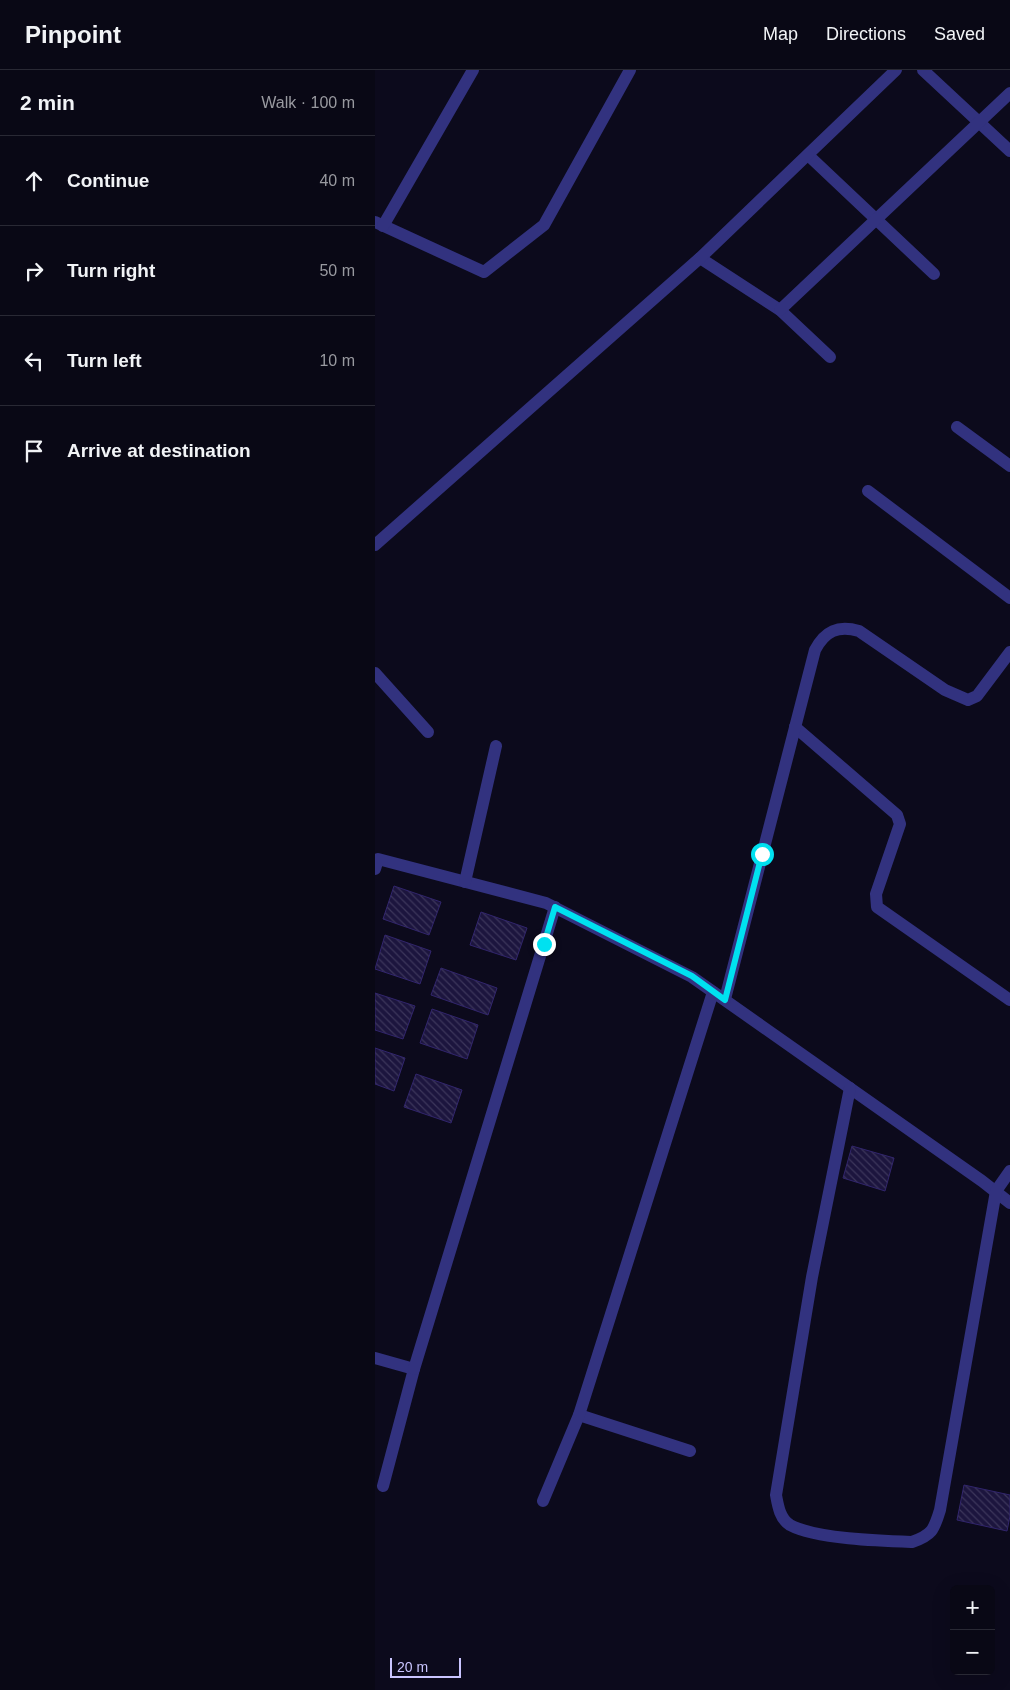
<!DOCTYPE html>
<html lang="en">
<head>
<meta charset="utf-8">
<style>
  body { margin:0; font-family:Helvetica,sans-serif; background:#12111e; color:#f1f3f6 }
  .controls { position:absolute; right:15px; bottom:15px; display:grid; overflow:hidden; border-radius:8px; box-shadow:0 5px 20px #0002 }
  .controls button { width:45px; height:45px; display:grid; place-items:center; padding:0; border:0; border-bottom:1px solid #292934; background:#090815; color:#f1f3f6; font:25px sans-serif }
  .scale { position:absolute; left:15px; bottom:12px; width:71px; box-sizing:border-box; padding-left:5px; border:2px solid #cac5ff; border-top:0; font-size:14px; line-height:18px; white-space:nowrap; color:#cac5ff; -webkit-text-stroke:4px #0c0a1c; paint-order:stroke }
  .stop { position:absolute; width:15px; height:15px; margin:-11px; border:4px solid #00e1f0; border-radius:50%; background:#fff }
  .stop.end { background:#00e1f0; border-color:#fff; box-shadow:0 1px 5px #0008 }
  .list { margin:0; padding:0; list-style:none }
  h2 { display:flex; justify-content:space-between; align-items:center; height:65px; margin:0; padding:0 20px; font-size:21px }
  h2 small { font-size:16px; font-weight:400; color:#999aa0 }
  .list li { display:grid; grid-template-columns:32px 1fr auto; gap:15px; align-items:center; box-sizing:border-box; height:90px; padding:0 20px; border-top:1px solid #292934 }
  .list b { display:block; font-size:19px; white-space:nowrap }
  .list em { font-size:16px; font-style:normal; color:#999aa0 }
  .icon { flex:none; width:28px; height:28px; fill:none; stroke:currentColor; stroke-width:2; stroke-linecap:round; stroke-linejoin:round }
  .map { position:relative; flex:none; width:635px; height:1620px; overflow:hidden }
  header { display:flex; align-items:center; gap:30px; box-sizing:border-box; height:70px; padding:0 25px; background:#090815; border-bottom:1px solid #292934 }
  header strong { font-size:24px }
  nav { display:flex; gap:28px; margin-inline-start:auto; font-size:18px }
  main { display:flex }
  aside { flex:1; background:#090815 }
  .map>svg:first-child { display:block }
</style>
</head>
<body>
<header>
<strong>Pinpoint</strong>
<nav><a>Map</a><a>Directions</a><a>Saved</a></nav>
</header>
<main>
<aside>
<h2>2 min<small>Walk · 100 m</small></h2>
<ul class="list">
<li><svg class="icon" aria-label="ahead" viewBox="0 0 24 24"><path d="M12 20V5M6 11l6-6 6 6"/></svg><div><b>Continue</b></div><em>40 m</em></li>
<li><svg class="icon" aria-label="right" viewBox="0 0 24 24"><path d="M7 20v-9h11M14 6l5 5-5 5"/></svg><div><b>Turn right</b></div><em>50 m</em></li>
<li><svg class="icon" aria-label="left" viewBox="0 0 24 24"><path d="M17 20v-9H6M10 6l-5 5 5 5"/></svg><div><b>Turn left</b></div><em>10 m</em></li>
<li><svg class="icon" aria-label="arrive" viewBox="0 0 24 24"><path d="M6 21V4h12l-3 4 3 4H6"/></svg><div><b>Arrive at destination</b></div></li>
</ul>
</aside>
<div class="map">
<svg width="635" height="1620" viewBox="0 0 635 1620">
  <defs>
    <pattern id="building-back-hatch" width="6" height="6" patternUnits="userSpaceOnUse" patternTransform="scale(1.25)"><rect width="6" height="6" fill="#1c153e"/><path d="M-1 5l2 2M0 0l6 6M5-1l2 2" fill="none" stroke="#3c365b"/></pattern>
  </defs>
  <rect width="100%" height="100%" fill="#0c0a1c"/>
  <g fill="url(#building-back-hatch)" stroke="#31256c">
    <path d="M19,816L66,832L54,865L8,849Z"/>
    <path d="M106,842L152,858L141,890L95,875Z"/>
    <path d="M10,865L56,881L45,914L0,899Z"/>
    <path d="M66,898L122,918L113,945L56,925Z"/>
    <path d="M0,923L40,936L28,969L0,960Z"/>
    <path d="M57,939L103,955L92,989L45,973Z"/>
    <path d="M0,978L30,988L19,1021L0,1014Z"/>
    <path d="M41,1004L87,1020L76,1053L29,1037Z"/>
    <path d="M477,1076L519,1088L510,1121L468,1108Z"/>
    <path d="M589,1415L635,1425V1446L632,1461L582,1450Z"/>
  </g>
  <g fill="none" stroke-linecap="round" stroke-linejoin="round">
    <g stroke="#32327f" stroke-width="12">
      <path d="M548,0L635,81"/>
      <path d="M433,85L559,204"/>
      <path d="M0,152L109,202L169,155L255,0"/>
      <path d="M8,156L98,0"/>
      <path d="M325,188L405,240L455,287"/>
      <path d="M405,240L635,23"/>
      <path d="M582,357L635,396"/>
      <path d="M493,421L635,528"/>
      <path d="M0,475L325,188L521,0"/>
      <path d="M0,603L53,662"/>
      <path d="M420,657L522,745L525,754L501,824L502,837L635,930"/>
      <path d="M0,799L3,789L171,833L317,907L607,1111L635,1133"/>
      <path d="M90,812L121,676"/>
      <path d="M350,929L440,580C450,561 463,555 484,561L570,620L593,630L602,626L635,582"/>
      <path d="M475,1018L437,1207L401,1425C403,1436 405,1449 415,1455C441,1469 506,1471 537,1472C557,1465 559,1460 565,1440L621,1121L635,1101"/>
      <path d="M0,1288L39,1299L8,1416"/>
      <path d="M39,1299L180,837"/>
      <path d="M204,1345L315,1381"/>
      <path d="M168,1431L204,1345L338,922"/>
    </g>
  </g>
  <g fill="none" stroke-linecap="round" stroke-linejoin="round">
    <path stroke="#00e1f0" stroke-width="6" d="M169,874L180,837L317,906L350,930L387,784"/>
  </g>
</svg>
<div class="controls">
<button>+</button>
<button>−</button>
</div>
<div class="scale">20 m</div>
<div class="stop" style="left:387px;top:784px"></div>
<div class="stop end" style="left:169px;top:874px"></div>
</div>
</main>
</body>
</html>
